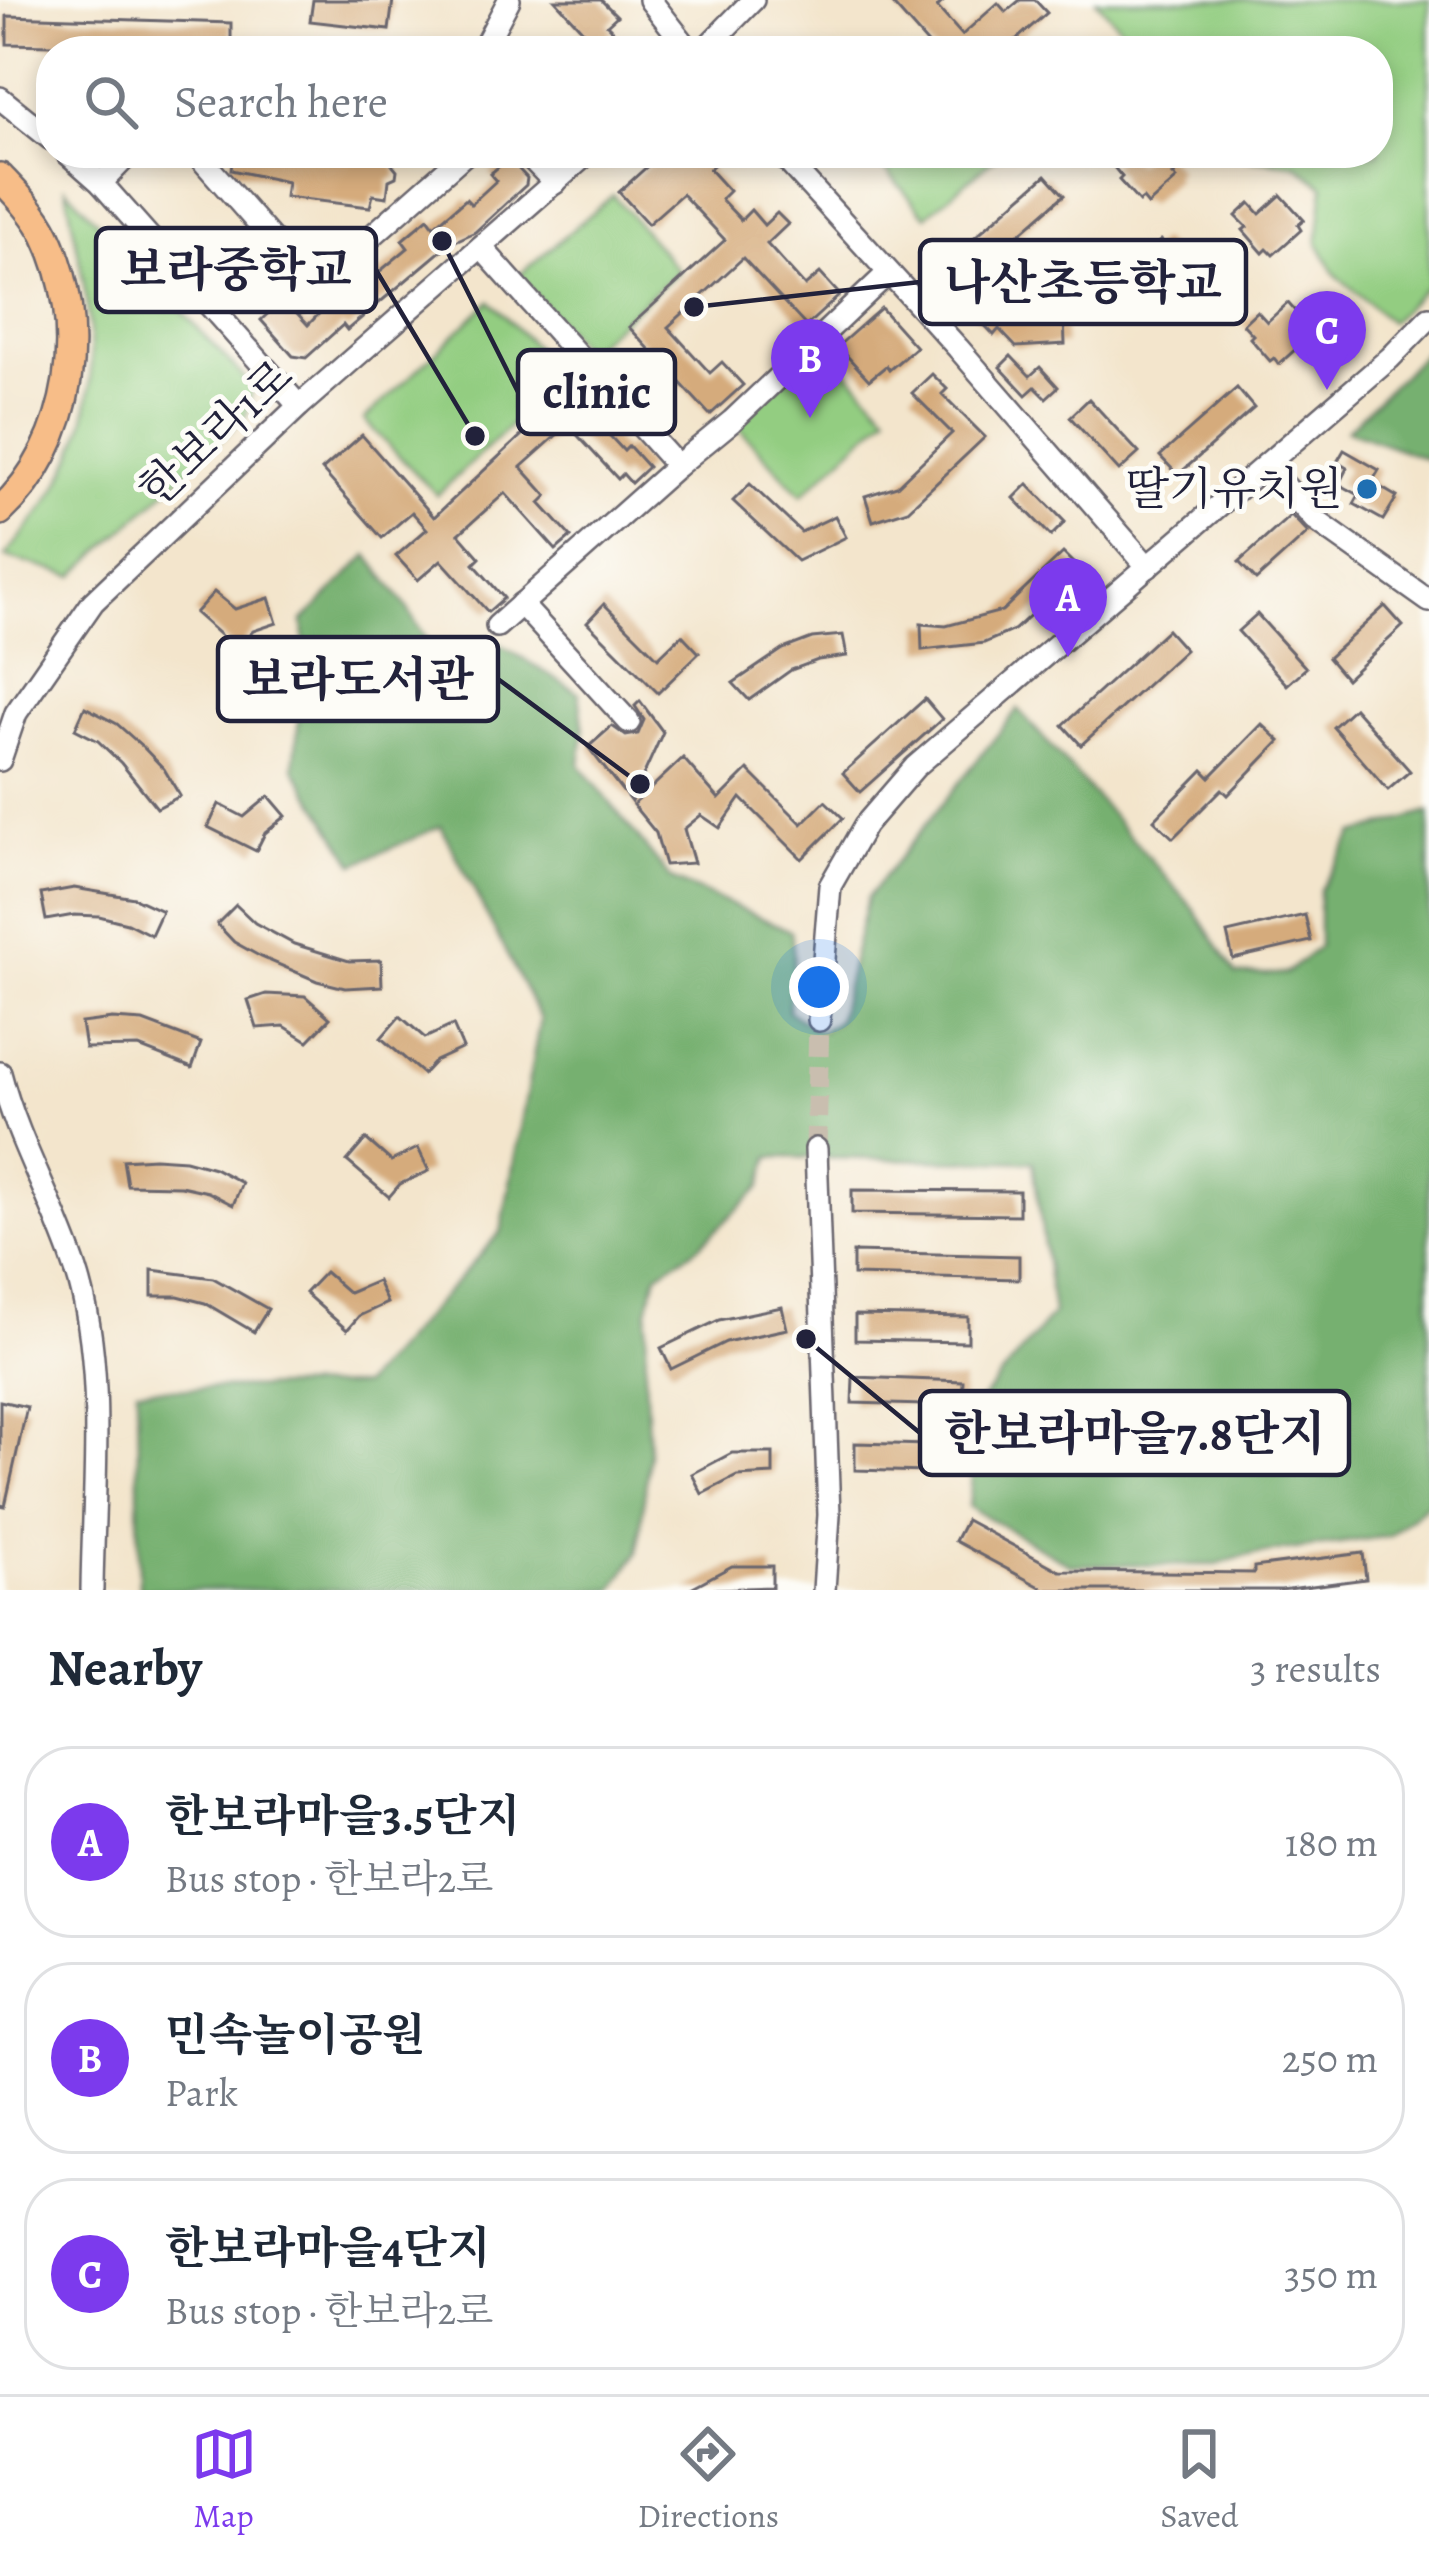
<!DOCTYPE html>
<html lang="en">
<head>
<meta charset="utf-8">
<style>
  body { margin:0; font-family:Alegreya,"Noto Serif KR",serif; background:#f2f2f3; color:#1f2937 }
  .you { position:absolute; left:819px; top:987px; width:42px; height:42px; margin:-30px; border:9px solid #fff; border-radius:50%; background:#1a73e8; box-shadow:0 0 0 18px #1a73e833 }
  .badge { display:grid; place-items:center; width:78px; height:78px; border-radius:50%; background:#7c3aed; color:#fff; font-size:39px; font-weight:700 }
  .pin { position:absolute; translate:-50% -99px; filter:drop-shadow(0 3px 6px #0008) }
  .pin::after { content:''; position:absolute; top:63px; width:42px; height:36px; background:inherit; clip-path:polygon(0 0,100% 0,50% 100%) }
  .list { margin:0; padding:0; list-style:none }
  h2 { display:flex; justify-content:space-between; align-items:center; height:156px; margin:0; padding:0 48px; font-size:51px }
  h2 small { font-size:39px; font-weight:400; color:#747a83 }
  .list li { display:grid; grid-template-columns:78px 1fr auto; gap:36px; align-items:center; box-sizing:border-box; height:192px; margin:0 24px 24px; padding:0 24px; border:3px solid #e0e1e3; border-radius:48px }
  .list b { display:block; font-size:45px; white-space:nowrap }
  .list p { margin:0; font-size:39px; white-space:nowrap; color:#747a83 }
  .list em { font-size:39px; font-style:normal; color:#747a83 }
  .icon { flex:none; width:66px; height:66px; fill:none; stroke:currentColor; stroke-width:2; stroke-linecap:round; stroke-linejoin:round }
  .map { position:relative; flex:none; width:1429px; height:1590px; overflow:hidden }
  .search { position:absolute; background:#fff; box-shadow:0 6px 18px #0003; left:36px; right:36px; top:36px; height:132px; display:flex; align-items:center; gap:30px; box-sizing:border-box; padding:0 42px; border-radius:48px; color:#747a83; font-size:45px }
  .sheet { height:804px; background:#fff }
  nav { display:flex; justify-content:space-around; align-items:center; box-sizing:border-box; height:168px; border-top:3px solid #e0e1e3; background:#fff; font-size:33px; color:#747a83 }
  nav a { display:grid; justify-items:center; gap:6px }
  nav .on { color:#7c3aed }
  .map>svg:first-child { display:block }
</style>
</head>
<body>
<div class="map">
<svg width="1429" height="1590" viewBox="0 0 1429 1590">
  <rect width="100%" height="100%" fill="#fdfcf7"/>
  <filter id="ink" filterUnits="userSpaceOnUse"><feTurbulence type="fractalNoise" baseFrequency=".00833" numOctaves="2"/><feDisplacementMap in="SourceGraphic" scale="24" xChannelSelector="R" yChannelSelector="G"/><feConvolveMatrix kernelMatrix="1 2 1 2 8 2 1 2 1" color-interpolation-filters="sRGB"/></filter>
  <filter id="wash" filterUnits="userSpaceOnUse"><feTurbulence type="fractalNoise" baseFrequency=".004" numOctaves="4" result="noise"/><feDisplacementMap in="SourceGraphic" scale="48" xChannelSelector="R" yChannelSelector="G"/><feGaussianBlur stdDeviation="2.7" result="paint"/><feColorMatrix in="noise" values="0 0 0 0 0 0 0 0 0 0 0 0 0 0 0 0 0 1.4 0 .05"/><feComposite in="paint" operator="in"/></filter>
  <g filter="url(#wash)">
    <rect width="100%" height="100%" fill="#f3e5cc"/>
    <g fill="#93cd81" stroke="#5a785e" stroke-width="3">
      <path d="M1096,0H1429V284L1390,322L1335,274L1318,243L1324,186L1295,164L1248,158L1243,153H1378V51H1142Z"/>
      <path d="M871,153H996L998,155L926,216Z"/>
      <path d="M66,188L253,387L246,416L74,576L5,557C20,537 38,518 51,497C118,395 85,298 66,188Z"/>
      <path d="M613,195L679,271L585,352L518,276Z"/>
      <path d="M490,301L563,376L437,495L364,420Z"/>
      <path d="M818,340L888,414L802,495L732,421Z"/>
    </g>
    <g fill="#76b06f" stroke="#4c6955" stroke-width="3">
      <path d="M1429,348V460L1347,430Z"/>
      <path d="M368,555L406,606L439,662L488,637L579,693L584,731L580,765L671,879L791,931L794,956L788,1011L820,1032L838,1020L867,898L1018,709L1194,909L1236,974H1285L1319,947V891L1354,834L1429,812V1502L1390,1536L1244,1556L1217,1565H1071L969,1507L979,1402L1053,1314L1033,1162L770,1157L761,1187L697,1248L657,1274L648,1310L645,1371L649,1454L638,1552L613,1590H139L137,1389L362,1386L501,1232L540,1019L441,826L355,864L294,768L305,656L303,621Z"/>
    </g>
    <g id="blocks">
      <g fill="#d5ab7c">
        <path d="M313,0H393L389,30L310,21Z"/>
        <path d="M555,0H601L617,16L607,25L613,31L597,46Z"/>
        <path d="M889,0H945L937,7L962,35L998,3L1006,12L1020,0H1035L1047,13L1003,51H934Z"/>
        <path d="M7,16L231,23V49L7,44Z"/>
        <path d="M233,153H293L332,159L339,153H383L397,170L396,177L389,180L387,197L373,195L370,207L285,197L287,182L231,170Z"/>
        <path d="M662,153H727L709,169L729,191L721,199L741,220L751,210L764,225L777,213L788,224L767,244L805,286L820,273L840,295L806,326L743,258L668,327L710,373L722,362L743,385L710,415L629,327L725,240L682,194L648,224L619,192Z"/>
        <path d="M1125,153L1136,164L1148,153H1164L1179,170L1173,175L1177,179L1148,205L1143,199L1139,202L1119,180L1122,177L1112,165Z"/>
        <path d="M511,161L527,178L526,185L475,232L449,244L347,330L343,325L306,358L293,356L261,320L284,299L308,325L343,289L349,297L408,248L402,240L428,218L434,226L466,199L471,204L496,181L490,174L504,162L507,165Z"/>
        <path d="M1046,175L1064,195L986,263L968,243Z"/>
        <path d="M1281,195L1304,220L1298,225L1301,230L1273,255L1267,249L1263,253L1243,230L1247,227L1236,216L1250,203L1260,214Z"/>
        <path d="M1161,240L1176,257L1115,311L1100,294Z"/>
        <path d="M968,274L1008,320L1064,318L1065,344L1016,347L999,329L994,335L950,289Z"/>
        <path d="M1288,303L1310,328L1304,333L1308,338L1279,364L1274,358L1270,361L1250,338L1253,335L1243,324L1257,311L1267,322Z"/>
        <path d="M881,308L916,347L889,370L886,366L869,380L838,346Z"/>
        <path d="M1011,356L1030,376L1040,367L1058,387L1046,398L1035,387L1026,395L1000,367Z"/>
        <path d="M932,374L947,389L942,394L985,437L908,510L873,521L865,496L897,486L952,433L912,393Z"/>
        <path d="M580,381L597,400L586,410L624,451L629,446L648,467L631,483L623,474L618,479L568,425L521,467L547,496L540,503L571,537L556,550L505,493L459,534L480,558L474,564L504,598L488,612L441,560L418,580L396,556L427,529L412,512L382,538L322,470L362,435L434,517Z"/>
        <path d="M1237,388L1254,408L1178,475L1160,456Z"/>
        <path d="M1089,399L1139,453L1119,471L1070,417Z"/>
        <path d="M1344,450L1379,470L1372,482L1397,497L1383,520L1354,504L1359,495L1339,484L1347,468L1337,462Z"/>
        <path d="M750,484L801,532L835,516L846,537L797,561L733,501Z"/>
        <path d="M1028,484L1065,522L1051,536L1014,498Z"/>
        <path d="M1291,515L1308,533L1256,580L1239,562Z"/>
        <path d="M1063,553L1080,570L1014,630L984,643L922,650L921,624L946,626L1002,611Z"/>
        <path d="M214,592L235,609L269,598L277,623L253,631L237,650L195,613Z"/>
        <path d="M604,604L658,658L682,635L699,653L658,693L587,622Z"/>
        <path d="M1385,606L1403,626L1346,679L1328,658Z"/>
        <path d="M1257,614L1306,668L1287,685L1238,631Z"/>
        <path d="M1167,630L1185,650L1081,745L1063,725Z"/>
        <path d="M843,635L847,656L818,660L791,670L749,700L733,683L783,649L812,638Z"/>
        <path d="M925,699L942,719L860,792L843,773Z"/>
        <path d="M640,701L663,732L631,802L588,747L612,726L626,736L638,734L644,720L635,706Z"/>
        <path d="M85,707L117,724L143,747L164,769L180,796L157,808L121,763L98,741L75,729Z"/>
        <path d="M1354,708L1410,771L1388,790L1333,727Z"/>
        <path d="M1262,724L1280,741L1228,795L1222,789L1173,838L1154,820L1203,770L1210,777Z"/>
        <path d="M683,758L719,799L748,770L802,824L825,801L843,818L802,859L741,798L720,828L701,815L684,829L694,863L665,865L656,833L633,805Z"/>
        <path d="M269,796L286,816L265,833L256,851L208,827L219,804L244,817Z"/>
        <path d="M74,888L134,898L162,911L151,935L127,923L99,916L74,915L46,920L41,894Z"/>
        <path d="M236,905L255,923L294,944L349,961L381,960L382,986L345,988L317,981L261,957L234,942L217,924Z"/>
        <path d="M1305,915L1311,941L1233,959L1227,933Z"/>
        <path d="M266,994L305,996L330,1018L308,1041L284,1026L257,1028L248,1000Z"/>
        <path d="M400,1016L425,1038L453,1025L463,1048L435,1061L423,1074L381,1038Z"/>
        <path d="M112,1019L143,1021L201,1043L192,1068L139,1047L85,1048L81,1023Z"/>
        <path d="M366,1139L391,1161L418,1148L429,1171L400,1184L389,1197L347,1161Z"/>
        <path d="M154,1158L185,1160L214,1168L242,1183L233,1205L208,1192L181,1186L127,1185L123,1160Z"/>
        <path d="M852,1190L1019,1191V1215L852,1213Z"/>
        <path d="M853,1252L1019,1256V1279L853,1275Z"/>
        <path d="M152,1270L213,1278L268,1309L254,1332L205,1303L178,1296H152Z"/>
        <path d="M325,1272L349,1293L377,1281L387,1303L359,1316L347,1330L305,1293Z"/>
        <path d="M782,1307L787,1329L726,1342L671,1369L661,1348L719,1320Z"/>
        <path d="M855,1315L968,1317V1342L855,1340Z"/>
        <path d="M853,1377L963,1381L962,1406L852,1403Z"/>
        <path d="M0,1401L27,1407L5,1506L0,1505Z"/>
        <path d="M855,1443L965,1446L964,1473L855,1470Z"/>
        <path d="M732,1453H773V1474L737,1476L702,1494L692,1474Z"/>
        <path d="M966,1520L1060,1571L1254,1573V1567L1363,1553L1366,1579L1281,1590H1046L955,1541Z"/>
        <path d="M732,1566H772V1587L687,1590Z"/>
      </g>
    </g>
  </g>
  <g filter="url(#ink)">
    <use href="#blocks" fill-opacity="0" stroke="#6b666e" stroke-width="3"/>
    <g fill="none" stroke-linecap="round" stroke-linejoin="round">
      <path stroke="#c9beaf" stroke-width="21" stroke-dasharray="21 10" stroke-linecap="butt" d="M816,1149L819,1020"/>
      <defs>
        <g id="minor">
          <path d="M650,0L690,51"/>
          <path d="M482,51L509,0"/>
          <path d="M703,51L753,0"/>
          <path d="M0,98L51,139"/>
          <path d="M67,153L101,183L299,406"/>
          <path d="M196,153L314,287L466,153"/>
          <path d="M526,153L555,183"/>
          <path d="M780,153L958,348L1148,567"/>
          <path d="M101,183L130,153"/>
          <path d="M481,247L677,466L497,626"/>
          <path d="M1266,465L1315,520L1429,601"/>
          <path d="M677,466L732,421L887,274"/>
          <path d="M521,604L629,722"/>
          <path d="M0,760L16,713L93,602L299,406L588,153"/>
          <path d="M819,1020L830,886L865,825L915,767L1390,358L1429,318"/>
          <path d="M0,1073C18,1143 54,1202 76,1270C107,1365 93,1490 92,1590"/>
          <path d="M816,1149L829,1515L824,1590"/>
        </g>
        <path id="major" d="M0,177C17,195 35,213 46,235C89,324 74,443 0,511"/>
      </defs>
      <use href="#minor" stroke="#6b666e" stroke-width="26"/>
      <use href="#major" stroke="#6b666e" stroke-width="32"/>
      <use href="#minor" stroke="#fff" stroke-width="21"/>
      <use href="#major" stroke="#f7bd88" stroke-width="27"/>
    </g>
  </g>
  <circle fill="#1f6fb2" stroke="#fdfcf7" stroke-width="4.5" cx="1367" cy="489" r="12"/>
  <g text-anchor="middle" dominant-baseline="central" stroke-width="10" stroke-linejoin="round" paint-order="stroke">
    <g font-size="45" fill="#22223b" stroke="#fdfcf7">
      <text transform="translate(216 433) rotate(-43)">한보라1로</text>
    </g>
    <g font-size="45" fill="#22223b" stroke="#fdfcf7" text-anchor="end">
      <text x="1343" y="489">딸기유치원</text>
    </g>
  </g>
  <path fill="none" stroke="#22223b" stroke-width="4.5" d="M475 436L376 270M694 307L920 282M442 241L518 392M640 784L498 679M806 1339L920 1433"/>
  <g fill="#22223b" stroke="#fdfcf7" stroke-width="4.5">
    <circle cx="475" cy="436" r="12"/>
    <circle cx="694" cy="307" r="12"/>
    <circle cx="442" cy="241" r="12"/>
    <circle cx="640" cy="784" r="12"/>
    <circle cx="806" cy="1339" r="12"/>
  </g>
  <g fill="#fdfcf7" stroke="#22223b" stroke-width="4.5">
    <rect x="96" y="228" width="280" height="84" rx="12"/>
    <rect x="920" y="240" width="326" height="84" rx="12"/>
    <rect x="518" y="350" width="157" height="84" rx="12"/>
    <rect x="218" y="637" width="280" height="84" rx="12"/>
    <rect x="920" y="1391" width="429" height="84" rx="12"/>
  </g>
  <g font-size="48" text-anchor="middle" font-weight="bold" fill="#22223b">
    <text x="236" y="286">보라중학교</text>
    <text x="1083" y="299">나산초등학교</text>
    <text x="597" y="408">clinic</text>
    <text x="358" y="696">보라도서관</text>
    <text x="1135" y="1450">한보라마을7.8단지</text>
  </g>
</svg>
<div class="you"></div>
<div class="pin badge" style="left:1068px;top:657px">A</div>
<div class="pin badge" style="left:810px;top:418px">B</div>
<div class="pin badge" style="left:1327px;top:390px">C</div>
<div class="search"><svg class="icon" aria-label="search" viewBox="0 0 24 24"><circle cx="10" cy="10" r="6"/><path d="M15 15l6 6"/></svg>Search here</div>
</div>
<section class="sheet">
<h2>Nearby<small>3 results</small></h2>
<ul class="list">
<li><span class="badge">A</span><div><b>한보라마을3.5단지</b><p>Bus stop · 한보라2로</p></div><em>180 m</em></li>
<li><span class="badge">B</span><div><b>민속놀이공원</b><p>Park</p></div><em>250 m</em></li>
<li><span class="badge">C</span><div><b>한보라마을4단지</b><p>Bus stop · 한보라2로</p></div><em>350 m</em></li>
</ul>
</section>
<nav>
<a class="on"><svg class="icon" aria-label="map" viewBox="0 0 24 24"><path d="M3 6l6-2 6 2 6-2v14l-6 2-6-2-6 2zM9 4v14M15 6v14"/></svg>Map</a>
<a><svg class="icon" aria-label="directions" viewBox="0 0 24 24"><path d="M12 3l9 9-9 9-9-9zM9 14v-3h6M13 9l2 2-2 2"/></svg>Directions</a>
<a><svg class="icon" aria-label="saved" viewBox="0 0 24 24"><path d="M7 4h10v16l-5-4-5 4z"/></svg>Saved</a>
</nav>
</body>
</html>
